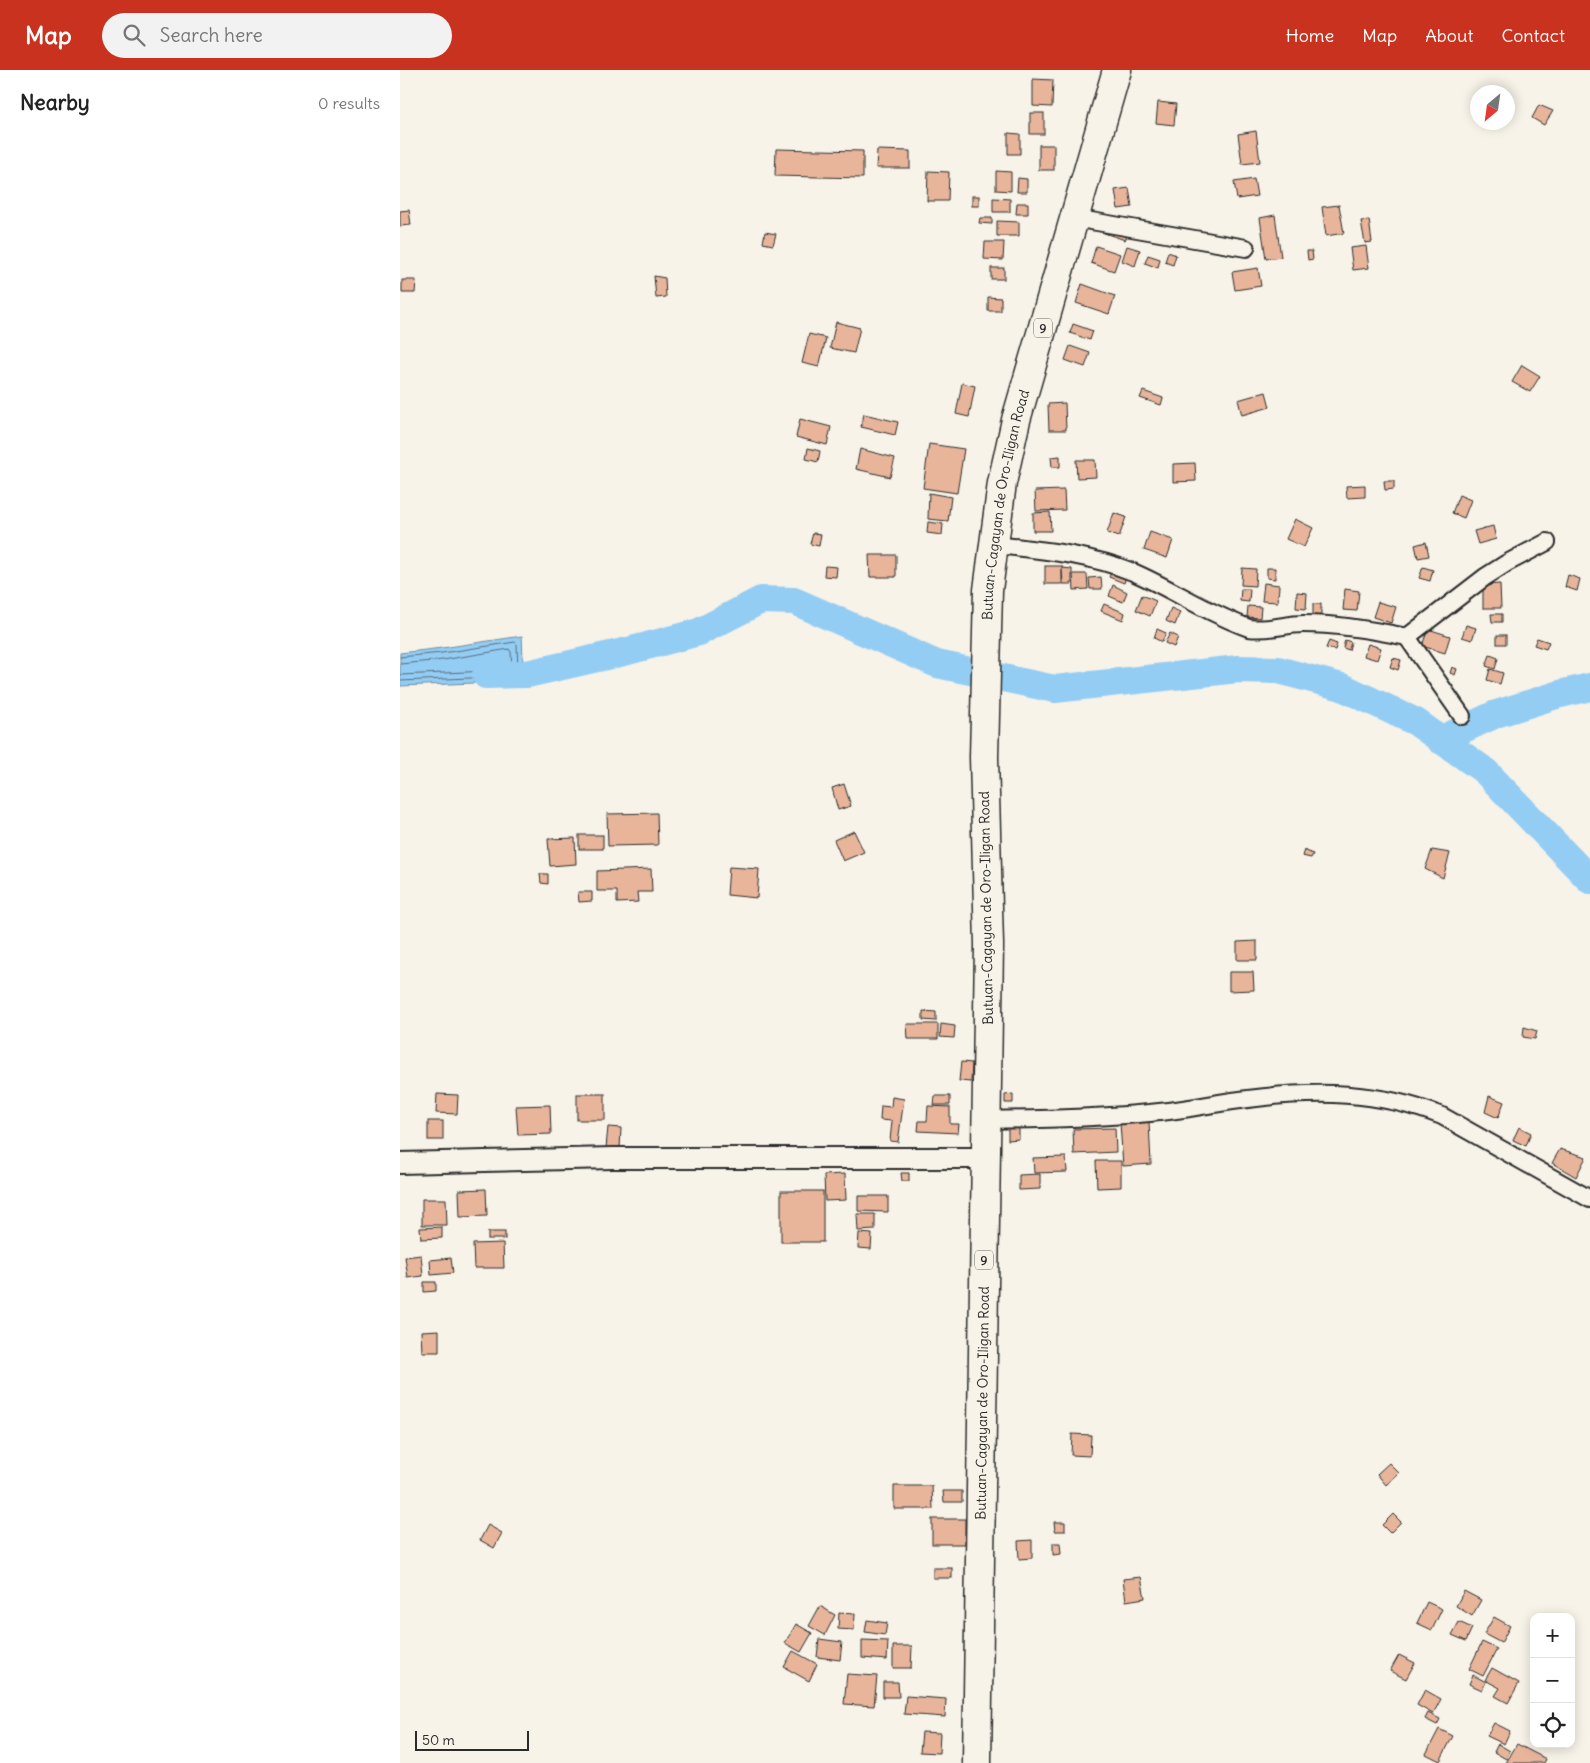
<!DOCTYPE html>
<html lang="en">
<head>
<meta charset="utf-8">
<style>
  body { margin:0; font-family:Delius,sans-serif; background:#f2f2f2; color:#222 }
  .controls { position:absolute; right:15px; bottom:15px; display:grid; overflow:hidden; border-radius:10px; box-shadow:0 2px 12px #0003 }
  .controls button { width:45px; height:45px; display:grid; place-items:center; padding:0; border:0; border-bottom:1px solid #e0e0e0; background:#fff; color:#222; font:25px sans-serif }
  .compass { position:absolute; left:1070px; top:15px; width:45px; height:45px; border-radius:50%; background:#fff; box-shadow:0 2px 12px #0003; rotate:209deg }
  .scale { position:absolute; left:15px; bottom:12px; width:114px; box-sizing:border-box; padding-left:5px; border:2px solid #2b2b2b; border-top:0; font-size:14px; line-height:18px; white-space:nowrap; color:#2b2b2b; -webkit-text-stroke:4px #f7f3e8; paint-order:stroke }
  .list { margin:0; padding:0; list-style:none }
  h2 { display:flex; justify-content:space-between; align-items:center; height:65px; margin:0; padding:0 20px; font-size:21px }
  h2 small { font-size:16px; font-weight:400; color:#767676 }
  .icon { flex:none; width:28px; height:28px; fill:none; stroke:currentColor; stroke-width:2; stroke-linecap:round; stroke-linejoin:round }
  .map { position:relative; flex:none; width:1190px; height:1693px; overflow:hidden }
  header { display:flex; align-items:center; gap:30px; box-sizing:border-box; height:70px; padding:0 25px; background:#c8321e; color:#fff }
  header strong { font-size:24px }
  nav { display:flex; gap:28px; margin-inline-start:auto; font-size:18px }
  .search { width:350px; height:45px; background:#f2f2f2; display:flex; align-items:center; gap:12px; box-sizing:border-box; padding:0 18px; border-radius:28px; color:#767676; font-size:19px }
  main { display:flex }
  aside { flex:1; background:#fff }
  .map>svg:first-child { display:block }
</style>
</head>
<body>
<header>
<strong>Map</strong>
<div class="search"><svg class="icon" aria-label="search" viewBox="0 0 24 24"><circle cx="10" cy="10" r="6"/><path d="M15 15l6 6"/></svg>Search here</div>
<nav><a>Home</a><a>Map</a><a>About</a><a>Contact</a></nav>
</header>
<main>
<aside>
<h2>Nearby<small>0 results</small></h2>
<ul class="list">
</ul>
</aside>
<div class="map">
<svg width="1190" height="1693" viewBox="0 0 1190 1693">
  <rect width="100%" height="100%" fill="#f7f3e8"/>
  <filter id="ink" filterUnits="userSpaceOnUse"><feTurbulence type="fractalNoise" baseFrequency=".02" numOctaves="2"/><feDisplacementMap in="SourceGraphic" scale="10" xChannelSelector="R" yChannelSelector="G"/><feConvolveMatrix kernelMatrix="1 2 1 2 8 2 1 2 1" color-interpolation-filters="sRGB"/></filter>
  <g filter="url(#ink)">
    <path fill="#94cdf4" stroke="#6a8ca4" d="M122,566L124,611L0,616V583L42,578Z"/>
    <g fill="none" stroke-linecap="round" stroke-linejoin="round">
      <g stroke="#556c7b" stroke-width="1">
        <path d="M0,587L42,583L115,572L117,574L118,604L116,606L0,611"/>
        <path d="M0,594L43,590L109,579L111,582L112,598L109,600L0,605"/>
      </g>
      <g stroke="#94cdf4" stroke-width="28">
        <path d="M86,605L127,604L228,581L299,562L361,530L394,531L537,594L655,619L838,599L878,600L942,617L1016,652L1085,701L1190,810"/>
        <path d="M1040,670L1096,644L1160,624L1190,617"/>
      </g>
    </g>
    <g fill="#e8b59b" stroke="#2b2b2b">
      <path d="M633,9L653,10L652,37L633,36Z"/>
      <path d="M758,32L776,34L774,55L756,53Z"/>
      <path d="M1139,35L1153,41L1144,55L1132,48Z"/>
      <rect x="630" y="43" width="14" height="21"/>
      <path d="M856,61L860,92L842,94L838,64Z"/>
      <path d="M608,63L620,64V84H608Z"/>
      <rect x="639" y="75" width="15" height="25"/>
      <path d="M376,79L463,81V108L375,106Z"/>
      <path d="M477,80L510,81V98H476Z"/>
      <path d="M528,101L549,102L548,131H527Z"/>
      <path d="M596,101L611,102V121L596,120Z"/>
      <path d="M618,108L627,109V122H617Z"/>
      <path d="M854,109L857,126L837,129L834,112Z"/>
      <path d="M729,118L732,137L718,139L715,120Z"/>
      <rect x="572" y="126" width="7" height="10"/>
      <path d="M593,128L610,129V142H593Z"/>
      <path d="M617,133H628V144H616Z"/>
      <path d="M939,135L944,163L926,166L922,137Z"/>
      <path d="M9,140L11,155L0,156V141Z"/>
      <path d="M875,145L881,187L866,189L860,148Z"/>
      <path d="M580,148H592V154L579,153Z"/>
      <path d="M969,150L972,172L965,173L961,151Z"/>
      <path d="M597,151L619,152V166H597Z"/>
      <path d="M706,159L727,166L725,170L704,163Z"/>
      <path d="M365,162L376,164L373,175L363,173Z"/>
      <path d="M585,172H604L603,190L584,189Z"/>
      <path d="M696,176L720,184L714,201L691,193Z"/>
      <path d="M727,176L740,180L735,196L722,191Z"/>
      <path d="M966,176L969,198L953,200L950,178Z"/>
      <path d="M907,181H912L913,189L908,190Z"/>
      <path d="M768,182L776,185L773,195L765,192Z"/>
      <path d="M748,185L760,189L758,198L745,193Z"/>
      <rect x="591" y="198" width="13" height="11"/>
      <path d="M858,198L861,216L835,220L832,202Z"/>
      <path d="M254,206L265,208L266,227L256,228Z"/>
      <path d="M2,210H16L15,223H2Z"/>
      <path d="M682,214L715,226L709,244L676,233Z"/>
      <path d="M588,227L601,228V241H588Z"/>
      <path d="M436,252L460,258L454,283L430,278Z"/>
      <path d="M673,254L693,261L690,270L670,263Z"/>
      <path d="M409,264L426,268L419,297L402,293Z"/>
      <path d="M670,276L690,283L685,297L665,290Z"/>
      <path d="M1122,295L1140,306L1130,322L1112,312Z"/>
      <path d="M562,313L575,316L569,347L556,344Z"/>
      <path d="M743,321L763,328L761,335L740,328Z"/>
      <path d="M866,322L870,337L842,345L838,330Z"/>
      <path d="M665,333L666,360H649L648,334Z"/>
      <path d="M464,344L498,352L495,365L461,357Z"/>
      <path d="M400,349L431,357L427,375L396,367Z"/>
      <path d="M529,374L564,379L557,423L523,418Z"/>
      <path d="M408,378L420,381L418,392L406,389Z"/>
      <path d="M460,379L495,388L490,407L456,399Z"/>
      <path d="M660,386V397H652L651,387Z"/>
      <path d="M676,390H695L696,407L677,408Z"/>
      <path d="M795,393L796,411L773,412V394Z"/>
      <path d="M984,411H994V419L985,420Z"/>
      <path d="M965,415V427L947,428L946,416Z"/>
      <path d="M664,420L665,440L636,441L635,421Z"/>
      <path d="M529,423L551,427L548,451L528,449Z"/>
      <path d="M1059,425L1071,430L1064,448L1052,443Z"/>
      <path d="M650,442L651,461H633V443Z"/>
      <path d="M714,443L726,447L719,467L707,463Z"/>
      <path d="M895,449L913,458L904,477L886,469Z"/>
      <path d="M528,452L543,454L542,465L527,463Z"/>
      <path d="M1093,456L1096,469L1078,474L1074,461Z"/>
      <path d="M750,462L773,470L767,488L744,480Z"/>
      <path d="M413,463L421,464L419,476L410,474Z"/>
      <path d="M1026,472L1029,486L1018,488L1015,475Z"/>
      <path d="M469,485H496V507H470Z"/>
      <path d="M425,496L437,497L436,507L424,506Z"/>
      <rect x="645" y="496" width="17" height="18"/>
      <path d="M1023,497L1033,500L1030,511L1019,508Z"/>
      <path d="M662,498L672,499V514H663Z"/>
      <path d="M842,498L856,499L855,516L841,515Z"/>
      <path d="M867,498H875V509L867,508Z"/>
      <path d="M712,501L726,507L724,513L709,507Z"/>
      <path d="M673,504H687L688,519L674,520Z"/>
      <path d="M1168,505L1180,509L1177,521L1165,517Z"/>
      <path d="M701,507L702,519H690L689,508Z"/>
      <path d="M864,513L879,515L878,532L862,531Z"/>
      <path d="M1100,514L1101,538H1083V515Z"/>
      <path d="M713,515L727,522L723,532L709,526Z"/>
      <path d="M841,519H850L849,532L840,531Z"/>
      <path d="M945,519L959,521L957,541L943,540Z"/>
      <path d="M897,522L907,523L906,539L896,538Z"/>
      <path d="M742,525L756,531L750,546L736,540Z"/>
      <path d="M978,532L996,537L991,553L973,547Z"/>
      <path d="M704,534L725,543L723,550L701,541Z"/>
      <path d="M913,534H921V546L913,545Z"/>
      <path d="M848,536L861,537L860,548L847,547Z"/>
      <path d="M771,538L780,542L775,555L766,551Z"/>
      <path d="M1091,544H1102V552H1092Z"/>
      <path d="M1066,555L1076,558L1072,570L1062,567Z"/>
      <path d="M757,559L766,563L762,572L754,568Z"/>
      <path d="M1028,559L1050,566L1045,583L1022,576Z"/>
      <path d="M770,563L778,567L774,577L765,573Z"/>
      <rect x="1097" y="565" width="9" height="9"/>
      <path d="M1137,568L1149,572L1146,579L1134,575Z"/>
      <path d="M945,570L951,572L949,580L943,578Z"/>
      <path d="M929,571L937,574L935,580L926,578Z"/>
      <path d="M968,574L981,578L977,590L964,586Z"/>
      <path d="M1090,585L1098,588L1095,599L1086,596Z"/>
      <path d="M993,588L1001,590L998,600L990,597Z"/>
      <path d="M1052,597L1057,599L1055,605L1050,603Z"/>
      <path d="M1090,599L1103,603L1100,614L1087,610Z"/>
      <path d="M444,714L451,736L438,740L432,718Z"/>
      <path d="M257,743L258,775L208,776L207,744Z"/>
      <path d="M454,761L464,782L443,791L434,770Z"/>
      <rect x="179" y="765" width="24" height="14"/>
      <path d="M175,768L176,794L150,796L148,769Z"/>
      <path d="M904,780L913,784L911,788L902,786Z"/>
      <path d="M1032,780L1050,783L1043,808L1025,799Z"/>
      <path d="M329,797L359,799L357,828L327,825Z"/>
      <path d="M251,799L252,822H237L238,832L217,833V821H197V801Z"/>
      <path d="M140,804H148V814L141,813Z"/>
      <path d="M178,822H192V831L179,832Z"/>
      <path d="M857,871V890H837V872Z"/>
      <path d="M829,902H853L854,920L829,921Z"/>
      <path d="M523,941L536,942V951L523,950Z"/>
      <path d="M507,954H538V969H508Z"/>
      <path d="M541,954L555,956L554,968L540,967Z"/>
      <path d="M1124,957L1137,961L1135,969L1123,967Z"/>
      <path d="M561,992L572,993L571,1012L559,1011Z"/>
      <path d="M37,1024L58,1025L57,1044L36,1043Z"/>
      <rect x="177" y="1024" width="28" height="26"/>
      <path d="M613,1024V1033H605V1025Z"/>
      <path d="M535,1026H550V1035H534Z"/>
      <path d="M1089,1026L1104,1032L1098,1048L1085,1042Z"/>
      <path d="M492,1027L504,1029L498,1072L490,1071L492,1051L480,1050L481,1036L491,1037Z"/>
      <path d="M150,1035L151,1064L118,1065L116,1036Z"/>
      <path d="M528,1036L550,1037V1054H559L558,1063L518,1061L519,1051H527Z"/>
      <rect x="28" y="1051" width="15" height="19"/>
      <path d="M749,1052L751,1094L723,1096L720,1053Z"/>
      <path d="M208,1057L221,1058L220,1079L206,1078Z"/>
      <path d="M1119,1057L1131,1063L1126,1076L1113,1070Z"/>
      <path d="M608,1058H619V1069L608,1070Z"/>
      <path d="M715,1058L716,1082L674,1084L673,1059Z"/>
      <path d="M1160,1079L1186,1087L1176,1107L1152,1093Z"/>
      <path d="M666,1087L667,1102L634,1103L633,1088Z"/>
      <path d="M696,1091H721V1117L697,1118Z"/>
      <path d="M501,1103H509V1111H502Z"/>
      <path d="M445,1104L446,1130L425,1131L424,1105Z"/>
      <path d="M640,1104V1119L619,1120V1105Z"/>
      <path d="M86,1119L87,1146L60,1147L59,1120Z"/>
      <rect x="381" y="1121" width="42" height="51"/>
      <path d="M458,1126H488V1142L458,1141Z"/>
      <path d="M22,1129H46L47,1155H22Z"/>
      <path d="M457,1144H475V1160L458,1161Z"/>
      <path d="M42,1157V1168L21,1169L20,1158Z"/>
      <rect x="88" y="1162" width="17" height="7"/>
      <path d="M459,1163L472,1164L471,1179L458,1178Z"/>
      <path d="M103,1173L104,1198H74L73,1174Z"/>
      <path d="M21,1185L23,1206L8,1208L5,1187Z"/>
      <path d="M51,1188L53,1203L31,1205L30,1190Z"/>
      <path d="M24,1212H36V1221L24,1222Z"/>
      <path d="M39,1260V1282H22L21,1261Z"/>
      <path d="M672,1364L691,1365L690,1386L671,1385Z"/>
      <path d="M989,1393L999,1403L986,1415L977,1404Z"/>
      <path d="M494,1416H532L533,1439H494Z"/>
      <path d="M543,1421H562V1432H544Z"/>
      <path d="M993,1444L1001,1452L990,1463L982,1455Z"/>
      <rect x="532" y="1449" width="33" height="25"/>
      <path d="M654,1452H665V1461H655Z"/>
      <path d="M88,1455L102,1463L94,1478L80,1470Z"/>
      <path d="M632,1470V1488L619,1489L618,1471Z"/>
      <path d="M653,1473H660L661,1484L653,1485Z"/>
      <rect x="533" y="1498" width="19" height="10"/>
      <path d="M741,1507L745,1528L726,1531L723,1509Z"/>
      <path d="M1064,1521L1081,1530L1072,1546L1056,1536Z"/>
      <path d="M1027,1532L1042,1539L1032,1560L1017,1553Z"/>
      <path d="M420,1536L435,1545L425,1565L409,1556Z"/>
      <path d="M439,1543L455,1544L454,1560L438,1559Z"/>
      <path d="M1094,1547L1110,1556L1101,1573L1084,1564Z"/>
      <path d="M467,1550L487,1553L485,1565L465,1562Z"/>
      <path d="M1059,1552L1072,1558L1066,1571L1052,1565Z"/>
      <path d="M396,1554L412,1563L401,1582L385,1573Z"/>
      <path d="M419,1569L442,1572L440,1590L417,1587Z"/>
      <path d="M462,1570L488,1571L487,1590L462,1588Z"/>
      <path d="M1082,1572L1097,1579L1083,1606L1069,1599Z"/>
      <path d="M493,1576H512L511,1598H493Z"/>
      <path d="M393,1581L417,1594L409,1611L384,1597Z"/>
      <path d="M999,1585L1015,1593L1006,1609L990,1601Z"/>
      <path d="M1092,1598L1119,1613L1108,1633L1095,1626L1100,1618L1085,1610Z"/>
      <path d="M447,1604L477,1606L474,1636L444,1634Z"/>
      <path d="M1073,1605L1086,1612L1082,1620L1069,1614Z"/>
      <path d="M483,1612H498L499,1627H483Z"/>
      <path d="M1025,1620L1041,1629L1033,1644L1017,1635Z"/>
      <path d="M506,1626L546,1629L545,1647L504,1644Z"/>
      <path d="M1028,1643L1040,1649L1037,1655L1025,1649Z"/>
      <path d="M1094,1653L1110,1661L1104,1674L1087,1666Z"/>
      <path d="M1039,1659L1053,1666L1040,1691L1026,1684Z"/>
      <path d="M522,1662L540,1663L539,1683L520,1682Z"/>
      <path d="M1098,1674L1110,1681L1106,1689L1094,1682Z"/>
      <path d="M1117,1674L1146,1689L1144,1693H1106Z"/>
    </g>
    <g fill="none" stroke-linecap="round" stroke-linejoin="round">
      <defs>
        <g id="minor">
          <path d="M674,148L846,178"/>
          <path d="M595,475C641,480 689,484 733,502C772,519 809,544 849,558C868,561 885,554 903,554C938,554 973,560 1007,567L1085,507L1107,493L1147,472"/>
          <path d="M1007,567L1062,646"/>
          <path d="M586,1050C647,1049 708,1048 769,1041C795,1038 821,1032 848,1029C916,1020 978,1021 1042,1046L1190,1129"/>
        </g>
        <path id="tertiary" d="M0,1093L213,1088H586"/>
        <g id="trunk">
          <path id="s1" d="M577,1693L589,875L584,687L588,520L602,413L616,350L717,0"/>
        </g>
      </defs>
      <use href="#minor" stroke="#2b2b2b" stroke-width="20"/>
      <use href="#tertiary" stroke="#2b2b2b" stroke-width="24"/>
      <use href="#trunk" stroke="#2b2b2b" stroke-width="31"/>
      <use href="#minor" stroke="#f7f3e8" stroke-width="16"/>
      <use href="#tertiary" stroke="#f7f3e8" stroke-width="20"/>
      <use href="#trunk" stroke="#f7f3e8" stroke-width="28"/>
    </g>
  </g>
  <g text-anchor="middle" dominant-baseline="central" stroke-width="4" stroke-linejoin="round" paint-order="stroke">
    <g fill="#f7f3e8" stroke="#686764" stroke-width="1">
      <rect x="634" y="248.5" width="18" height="19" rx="4"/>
      <rect x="575" y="1180.5" width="18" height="19" rx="4"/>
    </g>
    <g font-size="12" font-weight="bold" fill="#2b2b2b">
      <text x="643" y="258">9</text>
      <text x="584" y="1190">9</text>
    </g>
    <g font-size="14" fill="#2b2b2b" stroke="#f7f3e8">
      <text stroke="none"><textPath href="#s1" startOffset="1260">Butuan-Cagayan de Oro-Iligan Road</textPath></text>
      <text transform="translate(586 838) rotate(-91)">Butuan-Cagayan de Oro-Iligan Road</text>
      <text stroke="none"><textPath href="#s1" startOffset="360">Butuan-Cagayan de Oro-Iligan Road</textPath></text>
    </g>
  </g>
</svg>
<div class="controls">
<button>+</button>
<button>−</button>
<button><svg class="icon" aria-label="locate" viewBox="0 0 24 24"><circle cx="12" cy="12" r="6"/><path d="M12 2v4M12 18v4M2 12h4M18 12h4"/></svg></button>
</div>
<svg class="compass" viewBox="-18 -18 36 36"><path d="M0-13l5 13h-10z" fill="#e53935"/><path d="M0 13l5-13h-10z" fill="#767676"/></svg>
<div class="scale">50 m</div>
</div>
</main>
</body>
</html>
